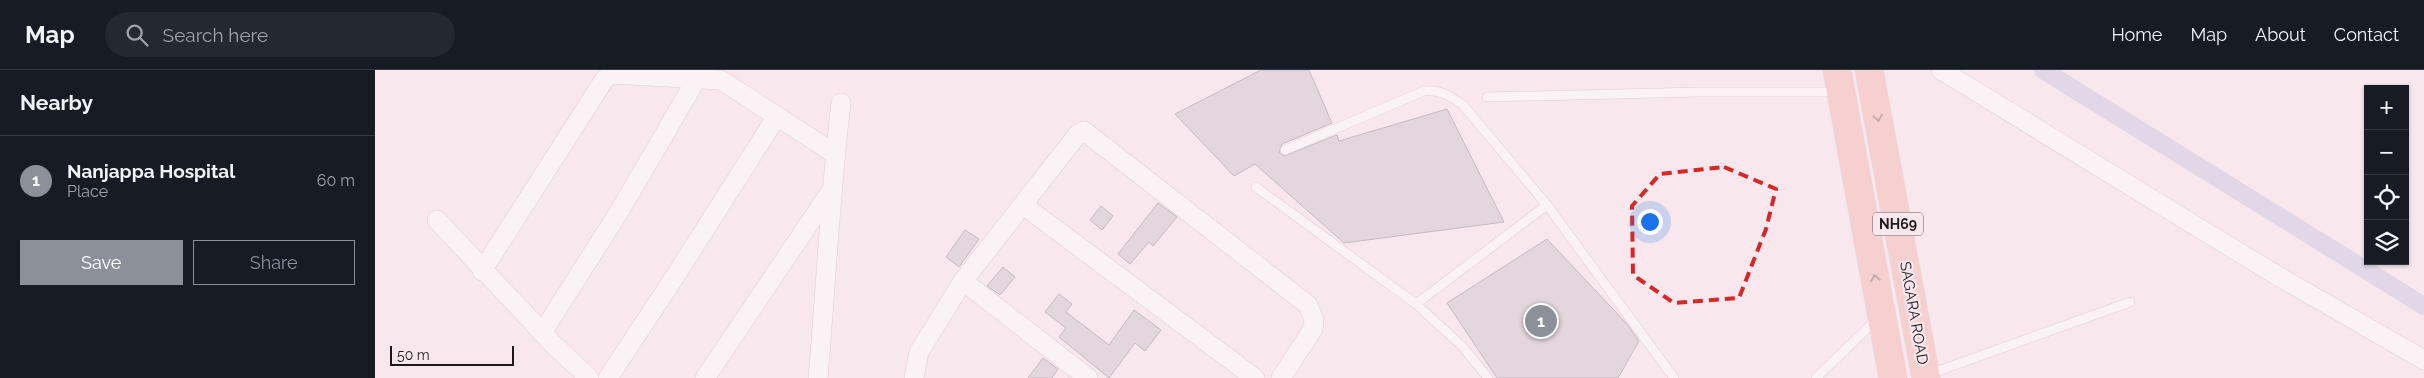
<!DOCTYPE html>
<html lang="en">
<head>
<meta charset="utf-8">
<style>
  body { margin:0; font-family:Raleway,sans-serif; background:#242831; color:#f1f3f6 }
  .controls { position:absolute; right:15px; top:15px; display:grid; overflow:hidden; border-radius:0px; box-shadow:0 1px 4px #0004 }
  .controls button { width:45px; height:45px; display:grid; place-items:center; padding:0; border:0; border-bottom:1px solid #363941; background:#171b24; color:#f1f3f6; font:25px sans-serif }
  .scale { position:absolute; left:15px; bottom:12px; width:124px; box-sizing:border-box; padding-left:5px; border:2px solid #1e181a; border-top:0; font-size:14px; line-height:18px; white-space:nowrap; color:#1e181a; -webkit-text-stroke:4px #f8e8ed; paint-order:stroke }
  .you { position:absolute; left:1274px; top:151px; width:18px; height:18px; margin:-12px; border:4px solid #fff; border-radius:50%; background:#1a73e8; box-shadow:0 0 0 8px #1a73e833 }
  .badge { display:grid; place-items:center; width:32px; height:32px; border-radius:50%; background:#8c9099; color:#fff; font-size:16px; font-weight:700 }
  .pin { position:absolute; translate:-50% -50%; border:2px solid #fff; box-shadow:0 1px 5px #0006 }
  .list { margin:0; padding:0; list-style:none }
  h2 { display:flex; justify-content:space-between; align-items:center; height:65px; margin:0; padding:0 20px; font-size:21px }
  h2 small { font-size:16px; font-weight:400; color:#9ea1a6 }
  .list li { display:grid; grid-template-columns:32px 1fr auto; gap:15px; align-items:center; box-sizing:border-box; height:90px; padding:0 20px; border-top:1px solid #363941 }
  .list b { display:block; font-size:19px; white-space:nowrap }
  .list p { margin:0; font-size:16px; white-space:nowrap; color:#9ea1a6 }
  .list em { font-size:16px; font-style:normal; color:#9ea1a6 }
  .actions { display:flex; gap:10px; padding:15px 20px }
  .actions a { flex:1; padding:11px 0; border:1px solid #8c9099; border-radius:0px; text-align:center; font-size:18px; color:#8c9099 }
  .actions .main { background:#8c9099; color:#fff }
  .icon { flex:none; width:28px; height:28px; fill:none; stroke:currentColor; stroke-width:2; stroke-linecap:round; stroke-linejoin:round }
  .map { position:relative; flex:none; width:2049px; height:308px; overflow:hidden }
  header { display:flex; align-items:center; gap:30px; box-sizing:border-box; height:70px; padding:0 25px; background:#171b24; border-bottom:1px solid #363941 }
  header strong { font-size:24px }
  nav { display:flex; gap:28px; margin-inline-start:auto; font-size:18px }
  .search { width:350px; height:45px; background:#242831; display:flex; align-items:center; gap:12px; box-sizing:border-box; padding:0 18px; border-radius:28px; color:#9ea1a6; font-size:19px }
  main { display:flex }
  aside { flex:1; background:#171b24 }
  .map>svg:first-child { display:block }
</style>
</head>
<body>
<header>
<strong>Map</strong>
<div class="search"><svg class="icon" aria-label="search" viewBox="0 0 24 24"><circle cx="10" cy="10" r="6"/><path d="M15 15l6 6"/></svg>Search here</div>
<nav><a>Home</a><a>Map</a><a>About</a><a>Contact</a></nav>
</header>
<main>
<aside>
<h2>Nearby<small></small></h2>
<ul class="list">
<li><span class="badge">1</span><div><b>Nanjappa Hospital</b><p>Place</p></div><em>60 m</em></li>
</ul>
<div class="actions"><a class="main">Save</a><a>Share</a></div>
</aside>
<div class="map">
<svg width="2049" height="308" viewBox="0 0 2049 308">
  <rect width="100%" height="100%" fill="#f8e8ed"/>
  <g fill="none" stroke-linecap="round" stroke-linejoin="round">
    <path stroke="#c5c3e1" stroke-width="18" d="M1668,0L2049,236"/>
  </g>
  <g fill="#cac0cb" stroke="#8b828c">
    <path d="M886,0H934L957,53L907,74L904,82L909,86L962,65L964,71L1072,39L1129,152L969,173L880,94L859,106L800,44Z"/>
    <path d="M783,133L802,147L778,176L774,172L755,194L743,184Z"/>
    <path d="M726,136L738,146L727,160L715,150Z"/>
    <path d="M590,160L604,169L584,197L571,187Z"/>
    <path d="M1172,169L1252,254L1264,271L1243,308H1122L1072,233Z"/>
    <path d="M628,197L640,207L625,225L612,216Z"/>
    <path d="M684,224L697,234L691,242L734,275L759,240L786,260L770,281L760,273L734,308L684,267L691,258L670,242Z"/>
    <path d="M668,288L683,299L677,308H653Z"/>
  </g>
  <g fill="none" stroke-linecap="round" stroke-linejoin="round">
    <defs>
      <g id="service">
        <path d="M1112,27L1324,22H1462"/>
        <path d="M910,80L1049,21C1065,19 1075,26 1088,35L1172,135L1299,308"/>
        <path d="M881,117L1041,234L1087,276L1113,308"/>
        <path d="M1041,234L1172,135"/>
        <path d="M1552,305L1755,232"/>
        <path d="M1441,308L1502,249"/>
      </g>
      <g id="minor">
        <path d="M1566,0L1896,202L2049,290"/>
        <path d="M648,135L880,308"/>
        <path d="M62,150L178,274L214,308"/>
        <path d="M107,201L229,10L236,4L346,10L460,84"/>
        <path d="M588,211L713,308"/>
        <path d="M167,263L244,142L321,10"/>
        <path d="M233,308L299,208L402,46"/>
        <path d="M330,308L456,121"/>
        <path d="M443,308C451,216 455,124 466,33"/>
        <path d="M539,308L544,282L588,211L703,64L709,61L933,235L939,250L938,259L906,308"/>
      </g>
      <g id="trunk">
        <path d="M1462,0L1518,308"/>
        <path d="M1494,0L1551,308"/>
      </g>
    </defs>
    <use href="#service" stroke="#bfafb4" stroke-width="10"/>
    <use href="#minor" stroke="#bfafb4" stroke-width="20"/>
    <use href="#trunk" stroke="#cecccd" stroke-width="29"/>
    <use href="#service" stroke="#fff" stroke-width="9"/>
    <use href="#minor" stroke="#fff" stroke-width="19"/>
    <use href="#trunk" stroke="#f4b4ab" stroke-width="28"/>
  </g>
  <defs><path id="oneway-chevron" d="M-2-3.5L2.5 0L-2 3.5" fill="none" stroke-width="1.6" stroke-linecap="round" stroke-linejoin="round" transform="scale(1.25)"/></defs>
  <g stroke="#896662">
    <use href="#oneway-chevron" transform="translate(1503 48) rotate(80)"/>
    <use href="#oneway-chevron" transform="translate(1500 208) rotate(-100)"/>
  </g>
  <path d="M0 0H2049V308H0ZM1349,97L1401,119L1391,159L1364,228L1299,233L1258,205L1257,136L1285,104Z" fill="#f8e8ed" fill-opacity=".55" fill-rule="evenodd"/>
  <path fill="none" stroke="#d62828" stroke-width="4" stroke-dasharray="10 6" stroke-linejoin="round" d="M1349,97L1401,119L1391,159L1364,228L1299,233L1258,205L1257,136L1285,104Z"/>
  <g text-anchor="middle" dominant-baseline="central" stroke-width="4.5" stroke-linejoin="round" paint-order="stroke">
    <rect fill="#f8e8ed" stroke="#5f5659" stroke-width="1" x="1498" y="142.5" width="50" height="23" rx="4"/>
    <g font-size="14" font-weight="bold" fill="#1e181a">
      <text x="1523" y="154">NH69</text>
    </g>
    <g font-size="15" fill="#1e181a" stroke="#f8e8ed">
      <text transform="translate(1539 243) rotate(80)">SAGARA ROAD</text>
    </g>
  </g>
</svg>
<div class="controls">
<button>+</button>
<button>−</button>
<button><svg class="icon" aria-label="locate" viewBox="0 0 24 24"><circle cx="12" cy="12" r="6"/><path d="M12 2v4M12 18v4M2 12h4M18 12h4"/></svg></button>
<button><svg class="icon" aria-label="layers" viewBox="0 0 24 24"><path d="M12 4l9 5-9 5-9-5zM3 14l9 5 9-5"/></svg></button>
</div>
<div class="scale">50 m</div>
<div class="you"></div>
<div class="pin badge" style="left:1166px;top:251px">1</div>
</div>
</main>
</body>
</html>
